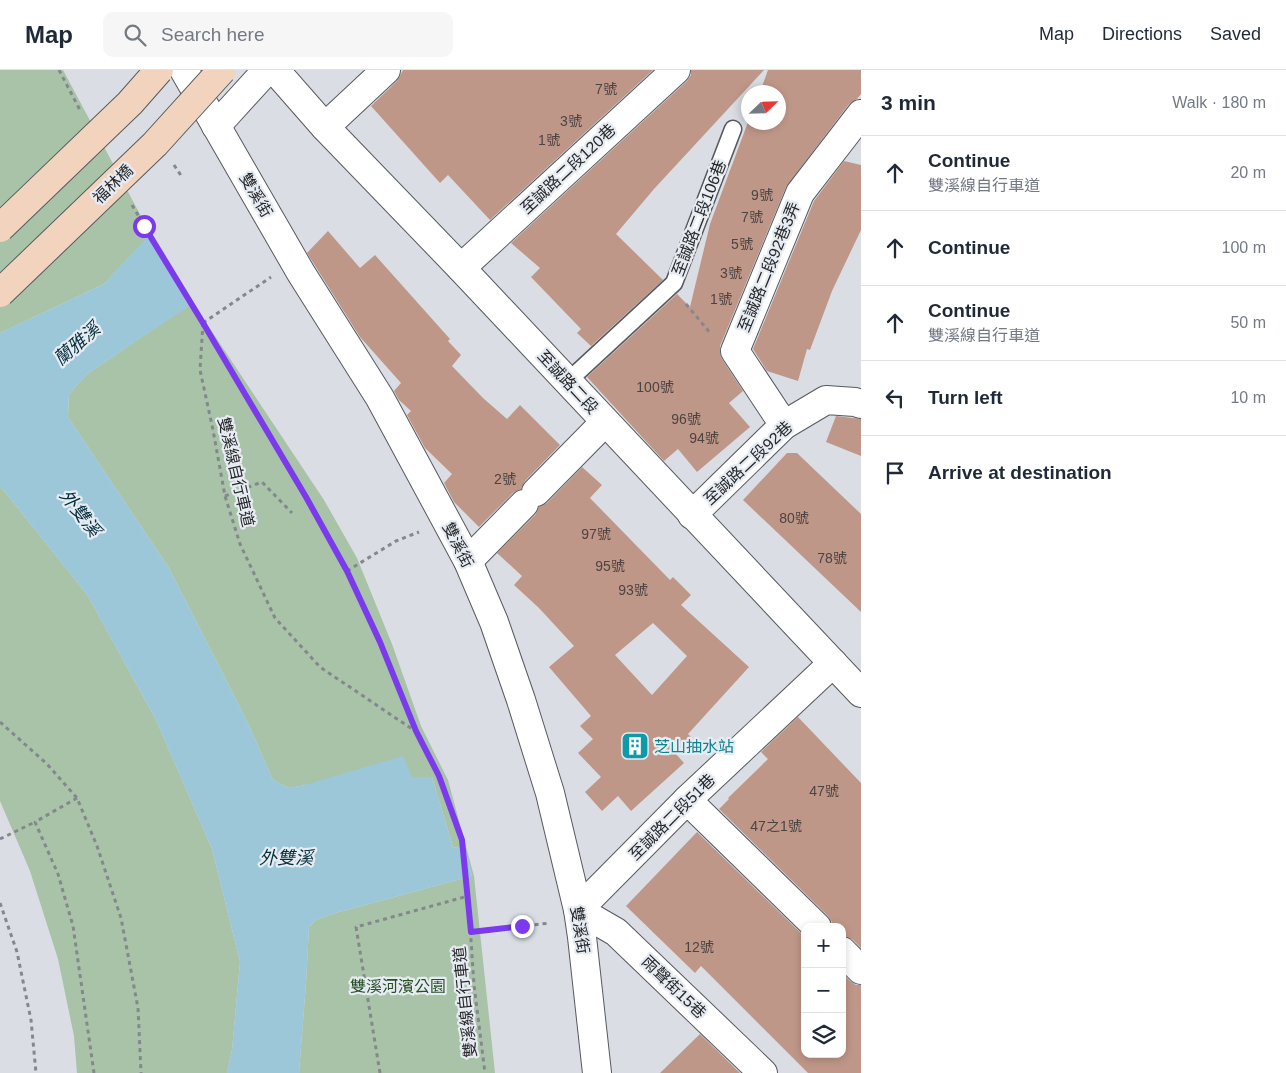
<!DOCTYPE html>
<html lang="en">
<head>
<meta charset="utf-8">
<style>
  body { margin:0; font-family:Arial,"Noto Sans TC",sans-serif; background:#f6f6f7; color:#1f2937 }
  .controls { position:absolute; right:15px; bottom:15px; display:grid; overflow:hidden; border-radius:10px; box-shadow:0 2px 8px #0003 }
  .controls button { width:45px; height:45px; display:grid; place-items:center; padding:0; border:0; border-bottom:1px solid #e0e1e3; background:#fff; color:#1f2937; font:25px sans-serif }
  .compass { position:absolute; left:741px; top:15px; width:45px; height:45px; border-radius:50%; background:#fff; box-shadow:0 2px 8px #0003; rotate:67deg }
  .stop { position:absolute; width:15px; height:15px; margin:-11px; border:4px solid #7c3aed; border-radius:50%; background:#fff }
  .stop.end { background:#7c3aed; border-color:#fff; box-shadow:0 1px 5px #0008 }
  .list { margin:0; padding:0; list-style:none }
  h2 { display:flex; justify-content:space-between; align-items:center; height:65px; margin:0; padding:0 20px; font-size:21px }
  h2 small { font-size:16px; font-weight:400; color:#747a83 }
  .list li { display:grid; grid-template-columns:32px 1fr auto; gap:15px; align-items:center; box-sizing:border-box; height:75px; padding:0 20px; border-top:1px solid #e0e1e3 }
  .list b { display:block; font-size:19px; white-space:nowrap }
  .list p { margin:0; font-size:16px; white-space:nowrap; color:#747a83 }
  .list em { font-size:16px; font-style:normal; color:#747a83 }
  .icon { flex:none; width:28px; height:28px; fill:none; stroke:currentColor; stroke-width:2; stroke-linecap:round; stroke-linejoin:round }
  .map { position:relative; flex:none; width:861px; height:1003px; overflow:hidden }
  header { display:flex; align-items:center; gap:30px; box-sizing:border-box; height:70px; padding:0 25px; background:#fff; border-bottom:1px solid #e0e1e3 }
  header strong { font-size:24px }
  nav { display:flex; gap:28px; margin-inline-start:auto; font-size:18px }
  .search { width:350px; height:45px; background:#f6f6f7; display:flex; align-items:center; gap:12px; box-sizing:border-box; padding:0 18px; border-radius:10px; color:#747a83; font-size:19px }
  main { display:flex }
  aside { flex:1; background:#fff }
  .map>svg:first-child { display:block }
</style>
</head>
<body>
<header>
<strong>Map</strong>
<div class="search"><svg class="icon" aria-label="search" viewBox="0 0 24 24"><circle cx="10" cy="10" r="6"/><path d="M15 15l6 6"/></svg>Search here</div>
<nav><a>Map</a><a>Directions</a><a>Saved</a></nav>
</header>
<main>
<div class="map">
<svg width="861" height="1003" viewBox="0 0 861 1003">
  <rect width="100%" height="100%" fill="#dadee4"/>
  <g fill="#a8c3a7">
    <path d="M0,0H63L150,163L193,233L324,430L357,488L392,574L421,656L448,710L474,806L495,1003H299L306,913L309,857L316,850L332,844L472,806L465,779L453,777L432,707L305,715L289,718L273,710L247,651L169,498L68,347L69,324L87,304L191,234L149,166L104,214L0,263Z"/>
    <path d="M0,417L5,422L88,526L156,650L212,779L240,892L232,980L227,1003H77L74,966L58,889L30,801L0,731Z"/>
  </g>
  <path fill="#9bc7d9" d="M149,165L192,234L87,304L69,324L68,347L169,498L247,651L273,710L289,718L305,715L403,686L412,707H432L453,777L465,779L472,806L332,844L316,850L309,857L306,913L299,1003H227L232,980L240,892L212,779L156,650L88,526L5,422L0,417V263L104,214Z"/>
  <g fill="#bf9788" fill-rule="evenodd">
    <path d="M403,0H653L490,150L448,105L440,113L371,36L397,11Z"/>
    <path d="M691,0H764L654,119L616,164L663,210L591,276L577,263L581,259L531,207L540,198L511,173L687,11L691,5Z"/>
    <path d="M768,0H861V24L857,29L849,34L786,117L720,276V283L722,289L743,321L729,333L750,357L697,402L678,379L664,391L587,307L677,224L690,237L710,154L748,52H778V22H760Z"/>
    <path d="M844,91L861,95V160L832,221L810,280L807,279L798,311L767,301L753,279L814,131Z"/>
    <path d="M328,161L360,198L375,185L450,269L448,271L461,285L452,296L483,328L507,349L520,335L560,375L525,411L521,419L513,423L479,457L454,432L444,413L452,404L425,378L407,345L411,341L399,330L394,321L401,313L360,267L307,183Z"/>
    <path d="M836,346L861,349V386L826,372Z"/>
    <path d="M787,383H797L861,444V542L743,430Z"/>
    <path d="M582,397L602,415L590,428L670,510L673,507L691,525L681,535L749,597L688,664L692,668L676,684L684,693L631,741L618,726L602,741L585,722L601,707L578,683L593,669L580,656L591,646L549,597L574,576L539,538L514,515L522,506L497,483L535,445L539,437L547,433ZM653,553L687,586L652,625L615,585Z"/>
    <path d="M798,647L861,713V878L853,870L846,866H842V857H832V852L828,846L719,739L729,729L728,728L768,689L761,682Z"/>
    <path d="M697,762L805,867V984H842V903L850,911L856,915H861V1003H808L701,896L695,903L626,836Z"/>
    <path d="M700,964L740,1003H660Z"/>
  </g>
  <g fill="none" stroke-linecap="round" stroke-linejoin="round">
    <defs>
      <path id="service" d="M567,312L674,213L733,59"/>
      <g id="minor">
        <path d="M184,0L301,203L380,328L468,491L494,552L521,630L550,723L578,840L582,867L597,1003"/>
        <path d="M275,0L325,57L461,198L861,623"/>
        <path d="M216,56L267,0"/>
        <path d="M325,57L386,0"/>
        <path d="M461,198L676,0"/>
        <path d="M784,355L735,281L800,123L861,44"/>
        <path d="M536,422L605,352"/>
        <path d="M692,445L784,355L826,330L855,332L861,334"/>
        <path d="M468,491L524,434"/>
        <path d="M687,730L817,857"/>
        <path d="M842,881L861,900"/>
        <path d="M763,1003L616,862L578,840L687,730L833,593"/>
      </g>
    </defs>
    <use href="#service" stroke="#565a5f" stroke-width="19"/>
    <use href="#minor" stroke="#565a5f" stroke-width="30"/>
    <g stroke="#84888c" stroke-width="3" stroke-dasharray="4 4" stroke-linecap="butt">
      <path d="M59,0L81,42"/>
      <path d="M174,95L182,107"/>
      <path d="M132,135L306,427L347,501L380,572L416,661L439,706L462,770L468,826L474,915L485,1003"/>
      <path d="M686,234L711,264"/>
      <path d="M203,253L200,300L213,360L225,426L240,474L275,548L320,597L415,661"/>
      <path d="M203,253L271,207"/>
      <path d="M225,426L262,412L292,443"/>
      <path d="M347,501L396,471L419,462"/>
      <path d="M0,652L47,694L77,728L97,776L121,848L138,938L141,1003"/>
      <path d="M77,728L35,752L58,804L73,856L94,1003"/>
      <path d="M0,769L35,752"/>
      <path d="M0,833L17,882L31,950L36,1003"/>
      <path d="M471,862L550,853"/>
      <path d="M380,1003L356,857L468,826"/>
    </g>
    <use href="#service" stroke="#fff" stroke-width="16"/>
    <use href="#minor" stroke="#fff" stroke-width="28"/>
    <defs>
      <g id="secondary-bridge">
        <path d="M0,158L130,33L159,0"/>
        <path d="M0,223L155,74L222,0"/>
      </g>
    </defs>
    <use href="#secondary-bridge" stroke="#565a5f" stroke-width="30" stroke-linecap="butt"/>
    <use href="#secondary-bridge" stroke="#f2d4be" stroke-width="28"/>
  </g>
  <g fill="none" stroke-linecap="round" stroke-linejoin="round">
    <path stroke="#7c3aed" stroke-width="6" d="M144,156L203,253L306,427L347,501L380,572L416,661L439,706L462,770L471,862L522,856"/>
  </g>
  <defs>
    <symbol id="building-square" viewBox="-11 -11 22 22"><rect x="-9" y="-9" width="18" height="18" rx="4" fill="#0f9aa8" stroke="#e7ecf2"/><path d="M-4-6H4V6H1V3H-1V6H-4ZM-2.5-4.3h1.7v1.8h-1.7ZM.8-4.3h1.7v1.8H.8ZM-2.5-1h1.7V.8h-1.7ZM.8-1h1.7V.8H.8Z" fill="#fff"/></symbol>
  </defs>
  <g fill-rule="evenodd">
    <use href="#building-square" x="619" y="660" width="32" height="32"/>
  </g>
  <g text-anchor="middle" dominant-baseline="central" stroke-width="4.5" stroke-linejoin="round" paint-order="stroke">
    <g font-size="14" fill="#4c4442">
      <text x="606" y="19">7號</text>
      <text x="571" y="51">3號</text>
      <text x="549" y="70">1號</text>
      <text x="762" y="125">9號</text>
      <text x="752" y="147">7號</text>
      <text x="742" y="174">5號</text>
      <text x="731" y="203">3號</text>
      <text x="721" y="229">1號</text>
      <text x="655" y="317">100號</text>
      <text x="686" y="349">96號</text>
      <text x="704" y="368">94號</text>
      <text x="505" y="409">2號</text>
      <text x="794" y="448">80號</text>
      <text x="596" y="464">97號</text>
      <text x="832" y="488">78號</text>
      <text x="610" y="496">95號</text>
      <text x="633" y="520">93號</text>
      <text x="824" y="721">47號</text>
      <text x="776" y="756">47之1號</text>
      <text x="699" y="877">12號</text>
    </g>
    <g font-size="16" fill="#26282a" stroke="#e7ecf2">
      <text transform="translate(568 99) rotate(-43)">至誠路二段120巷</text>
      <text transform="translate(113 114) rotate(-44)">福林橋</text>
      <text transform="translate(256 125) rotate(60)">雙溪街</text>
      <text transform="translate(699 148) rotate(-69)">至誠路二段106巷</text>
      <text transform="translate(769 197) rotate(-68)">至誠路二段92巷3弄</text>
      <text transform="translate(568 312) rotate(47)">至誠路二段</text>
      <text transform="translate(748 393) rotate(-43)">至誠路二段92巷</text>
      <text transform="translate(236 402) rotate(77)">雙溪線自行車道</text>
      <text transform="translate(458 475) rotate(63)">雙溪街</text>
      <text transform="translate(672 747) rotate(-45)">至誠路二段51巷</text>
      <text transform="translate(580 860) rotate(81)">雙溪街</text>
      <text transform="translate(674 917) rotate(44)">雨聲街15巷</text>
      <text transform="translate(465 932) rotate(-96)">雙溪線自行車道</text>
    </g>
    <g font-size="16" fill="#0d838f" stroke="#e7ecf2" text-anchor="start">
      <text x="654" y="676">芝山抽水站</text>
    </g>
    <g font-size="16" fill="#264f25" stroke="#e7ecf2">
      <text x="398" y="916">雙溪河濱公園</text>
    </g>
    <g font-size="18" font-style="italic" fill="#062f3d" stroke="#e7ecf2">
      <text transform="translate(77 274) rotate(-41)">蘭雅溪</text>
      <text transform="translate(80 443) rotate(52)">外雙溪</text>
      <text x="286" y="788">外雙溪</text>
    </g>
  </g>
</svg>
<div class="controls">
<button>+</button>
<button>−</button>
<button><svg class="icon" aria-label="layers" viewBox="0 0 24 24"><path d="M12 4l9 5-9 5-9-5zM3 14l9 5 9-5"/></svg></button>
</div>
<svg class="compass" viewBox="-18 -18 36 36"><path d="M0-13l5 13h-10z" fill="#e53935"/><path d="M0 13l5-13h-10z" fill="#747a83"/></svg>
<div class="stop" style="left:144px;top:156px"></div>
<div class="stop end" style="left:522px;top:856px"></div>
</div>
<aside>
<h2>3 min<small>Walk · 180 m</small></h2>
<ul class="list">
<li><svg class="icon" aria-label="ahead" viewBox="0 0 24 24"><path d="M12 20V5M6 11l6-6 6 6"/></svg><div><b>Continue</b><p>雙溪線自行車道</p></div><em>20 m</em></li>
<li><svg class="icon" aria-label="ahead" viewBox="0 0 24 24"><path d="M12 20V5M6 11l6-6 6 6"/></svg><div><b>Continue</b></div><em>100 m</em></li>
<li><svg class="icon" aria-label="ahead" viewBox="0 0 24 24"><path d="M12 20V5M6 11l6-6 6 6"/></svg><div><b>Continue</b><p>雙溪線自行車道</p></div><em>50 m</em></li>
<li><svg class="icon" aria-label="left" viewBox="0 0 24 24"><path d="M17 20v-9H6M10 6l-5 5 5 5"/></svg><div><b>Turn left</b></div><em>10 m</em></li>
<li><svg class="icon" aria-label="arrive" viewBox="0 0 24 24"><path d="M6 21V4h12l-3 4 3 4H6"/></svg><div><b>Arrive at destination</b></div></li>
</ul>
</aside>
</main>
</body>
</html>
